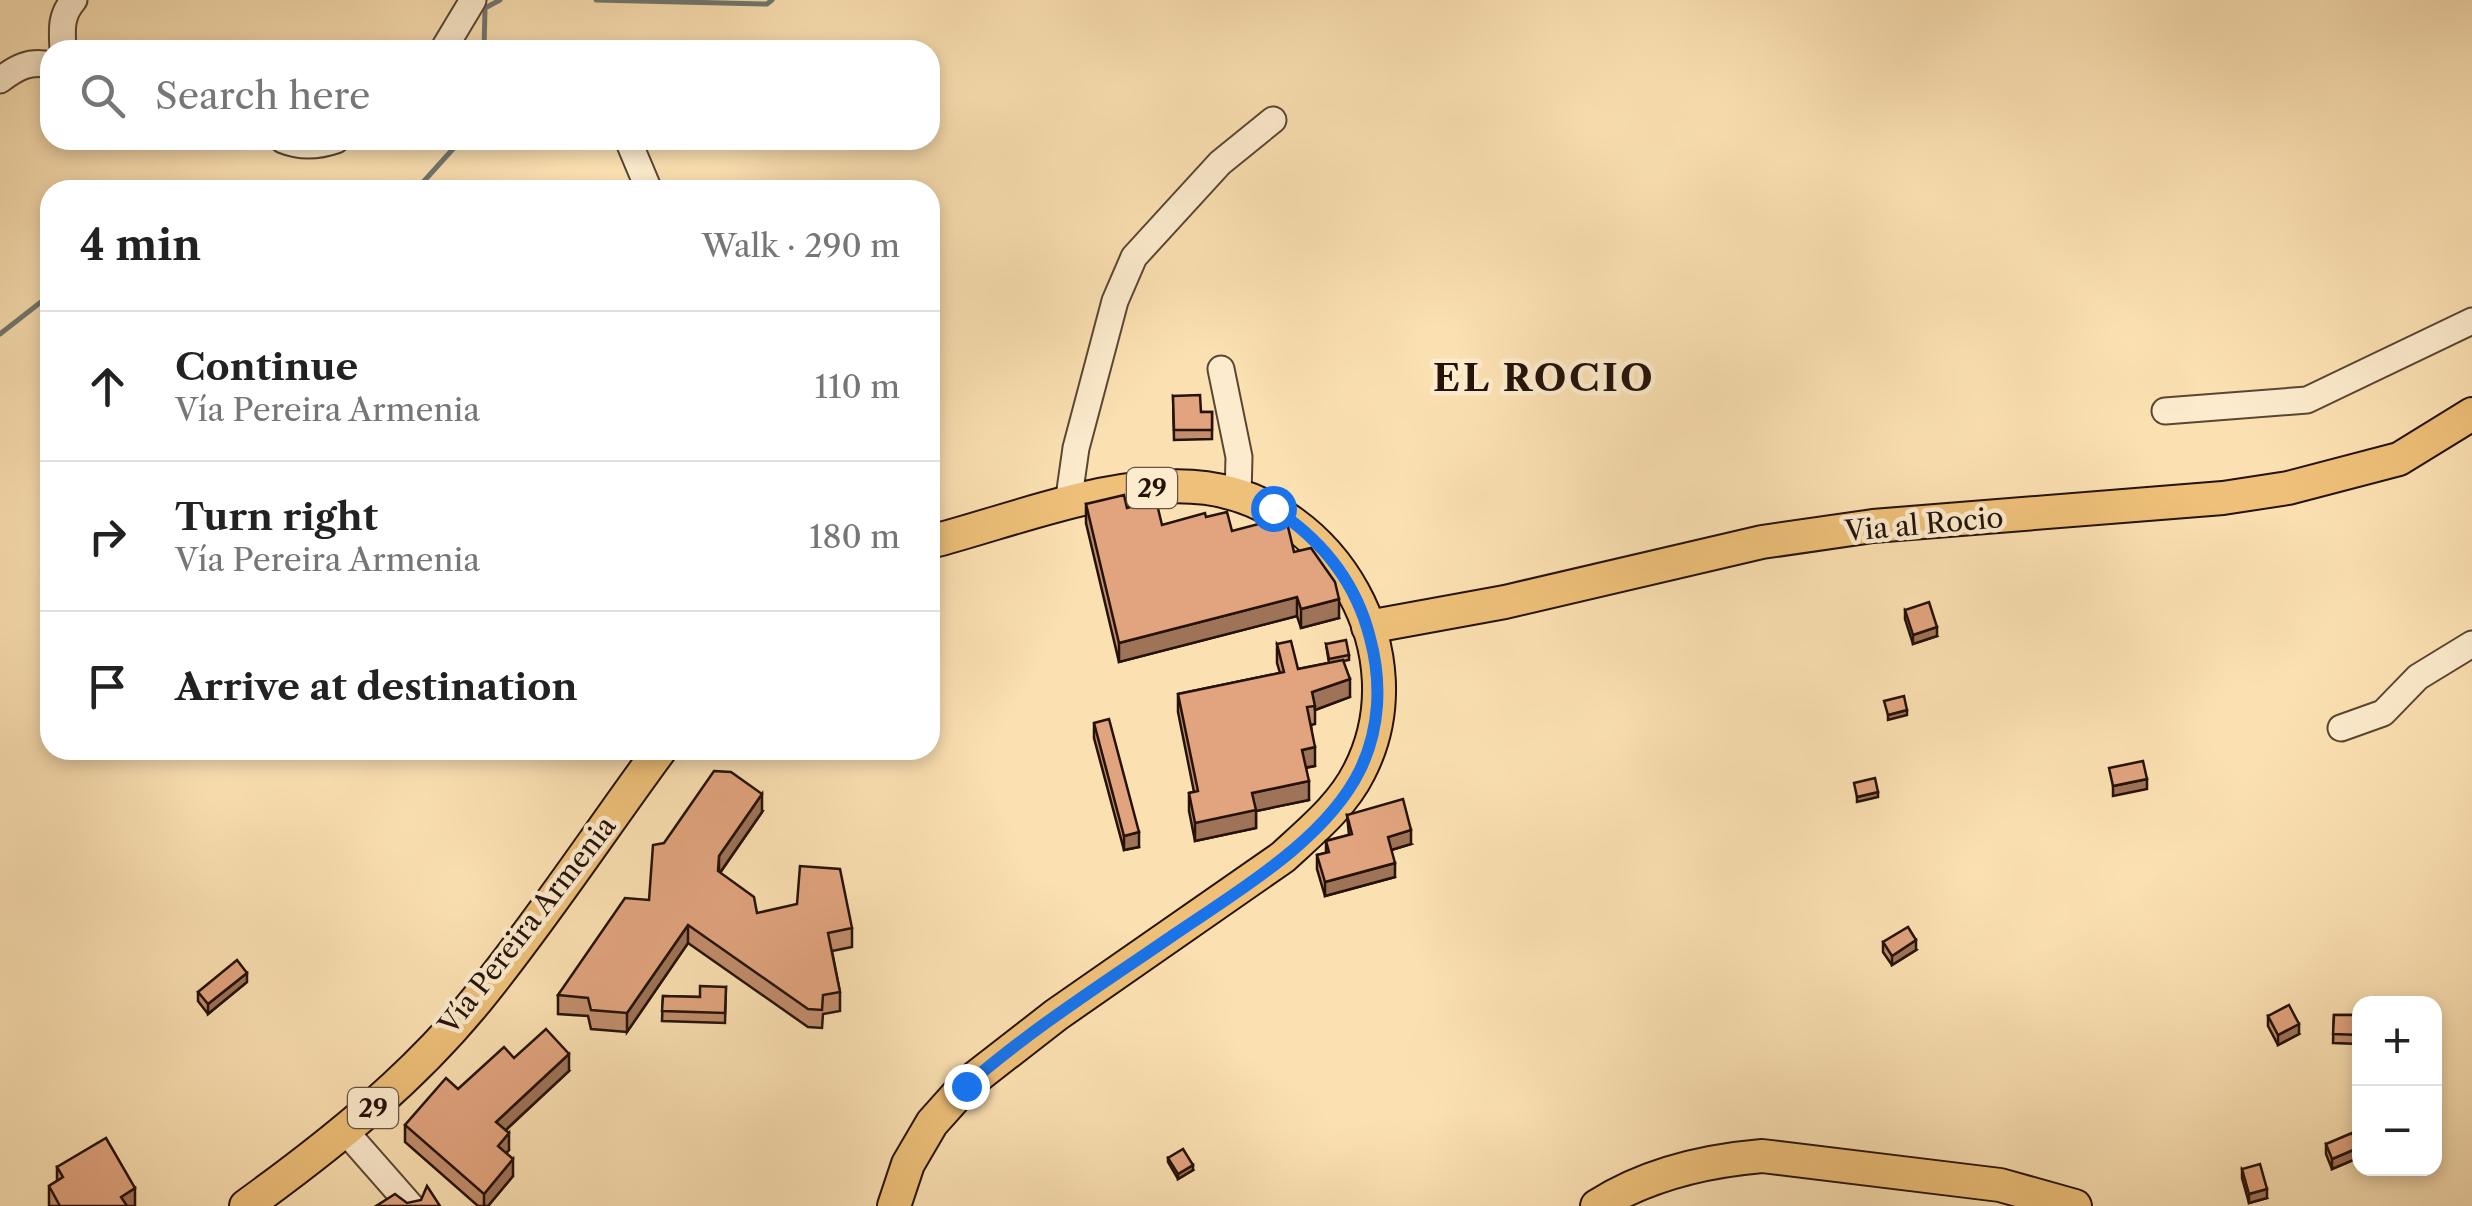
<!DOCTYPE html>
<html lang="en">
<head>
<meta charset="utf-8">
<style>
  body { margin:0; font-family:"Libre Caslon Text",serif; background:#f6f6f6; color:#222 }
  .controls { position:absolute; right:30px; bottom:30px; display:grid; overflow:hidden; border-radius:20px; box-shadow:0 5px 15px #0003 }
  .controls button { width:90px; height:90px; display:grid; place-items:center; padding:0; border:0; border-bottom:2px solid #e0e0e0; background:#fff; color:#222; font:50px sans-serif }
  .stop { position:absolute; width:30px; height:30px; margin:-22px; border:8px solid #1a73e8; border-radius:50%; background:#fff }
  .stop.end { background:#1a73e8; border-color:#fff; box-shadow:0 2px 10px #0008 }
  .list { margin:0; padding:0; list-style:none }
  h2 { display:flex; justify-content:space-between; align-items:center; height:130px; margin:0; padding:0 40px; font-size:42px }
  h2 small { font-size:32px; font-weight:400; color:#767676 }
  .list li { display:grid; grid-template-columns:65px 1fr auto; gap:30px; align-items:center; box-sizing:border-box; height:150px; padding:0 40px; border-top:2px solid #e0e0e0 }
  .list b { display:block; font-size:38px; white-space:nowrap }
  .list p { margin:0; font-size:32px; white-space:nowrap; color:#767676 }
  .list em { font-size:32px; font-style:normal; color:#767676 }
  .icon { flex:none; width:55px; height:55px; fill:none; stroke:currentColor; stroke-width:2; stroke-linecap:round; stroke-linejoin:round }
  .map { position:relative; flex:none; width:2472px; height:1206px; overflow:hidden }
  .search { position:absolute; background:#fff; box-shadow:0 5px 15px #0003; left:40px; top:40px; width:900px; height:110px; display:flex; align-items:center; gap:25px; box-sizing:border-box; padding:0 35px; border-radius:30px; color:#767676; font-size:38px }
  .panel { position:absolute; background:#fff; box-shadow:0 5px 15px #0003; left:40px; top:180px; width:900px; height:580px; border-radius:30px }
  .map>svg:first-child { display:block }
</style>
</head>
<body>
<div class="map">
<svg width="2472" height="1206" viewBox="0 0 2472 1206">
  <rect width="100%" height="100%" fill="#fbe0b2"/>
  <filter id="stains"><feTurbulence type="fractalNoise" baseFrequency=".002" numOctaves="4"/><feColorMatrix values="0 0 0 0 .2 0 0 0 0 .09 0 0 0 0 .02 0 0 0 .5 -.17"/></filter>
  <radialGradient id="worn" r=".72"><stop offset=".6" stop-color="#630" stop-opacity="0"/><stop offset="1" stop-color="#630" stop-opacity=".3"/></radialGradient>
  <g fill="none" stroke-linecap="round" stroke-linejoin="round">
    <g stroke="#717771" stroke-width="5">
      <path d="M596,0L767,4L772,0"/>
      <path d="M484,50L485,8L500,0"/>
      <path d="M416,190L461,140"/>
      <path d="M0,334L50,295"/>
    </g>
    <defs>
      <g id="minor">
        <path d="M63,50C62,30 60,16 74,0"/>
        <path d="M443,50L473,0"/>
        <path d="M0,80C16,68 29,60 50,65"/>
        <path d="M283,140C300,147 319,146 336,140"/>
        <path d="M628,140L649,190"/>
        <path d="M1221,369L1239,457L1238,495"/>
        <path d="M2165,411L2307,400L2472,321"/>
        <path d="M1068,504L1076,448L1115,301L1134,257L1220,163L1273,120"/>
        <path d="M2341,728L2383,713L2418,677L2472,644"/>
        <path d="M346,1132L411,1206"/>
      </g>
      <g id="major">
        <path d="M1368,627L1505,602L1762,542L1873,526L2223,498L2288,488L2399,459L2472,414"/>
        <path d="M246,1206C333,1143 417,1076 484,991C546,914 601,830 660,750"/>
        <path d="M894,1206L908,1164L932,1123L966,1085L1056,1015L1283,857C1311,831 1342,806 1359,772C1420,654 1334,505 1206,488C1118,477 1015,520 930,542"/>
        <path d="M1597,1206C1647,1174 1704,1161 1762,1156L2000,1185L2075,1206"/>
      </g>
    </defs>
    <use href="#minor" stroke="#5a4633" stroke-width="29"/>
    <use href="#major" stroke="#251209" stroke-width="36"/>
    <use href="#minor" stroke="#fcebcd" stroke-width="25"/>
    <use href="#major" stroke="#eec079" stroke-width="32"/>
  </g>
  <g fill="#c28d6c" stroke="#251209" stroke-width="2.5">
    <path d="M1173,396L1201,412H1212V439L1174,440Z"/>
    <path d="M1086,504L1127,508L1162,525L1206,517L1232,531L1294,552L1339,618L1301,628L1297,616L1119,662L1086,523Z"/>
    <path d="M1905,610L1937,636L1913,644L1905,619Z"/>
    <path d="M1277,644L1298,669L1329,663L1326,644L1349,655V660L1343,661L1350,697L1315,710V724L1311,725L1315,766L1306,768L1309,800L1256,811V828L1195,841L1189,811V793L1194,792L1178,712V694L1280,673L1277,663Z"/>
    <path d="M1094,723L1139,847L1124,850L1094,738Z"/>
    <path d="M762,812L720,873L757,913L852,928V947L832,951L840,992V1011L823,1014L822,1028L808,1027L688,943L627,1032L591,1029L588,1016L558,1014V995L649,900L664,843Z"/>
    <path d="M1347,815L1411,844L1391,850L1395,877L1325,896L1317,869V855L1326,853V841L1349,835Z"/>
    <path d="M1883,942L1916,950L1892,965L1883,952Z"/>
    <path d="M247,982L208,1014L198,1001V992Z"/>
    <path d="M726,987L725,1023L662,1021L663,996L700,997Z"/>
    <path d="M2334,1015H2360V1044L2333,1043Z"/>
    <path d="M2268,1016L2299,1034L2278,1045L2268,1026Z"/>
    <path d="M514,1058L569,1071L506,1130L509,1150L506,1153L513,1176L488,1206H478L405,1142V1125Z"/>
    <path d="M2326,1144L2358,1158L2332,1169L2326,1154Z"/>
    <path d="M1168,1158L1193,1170L1178,1179L1168,1162Z"/>
    <path d="M57,1167L135,1206H49V1186L57,1181Z"/>
    <path d="M2242,1169L2267,1198L2249,1203L2242,1178Z"/>
  </g>
  <g fill="#9e7358" stroke="#251209" stroke-width="2.5">
    <path d="M1297,597V616L1119,662V643Z"/>
    <path d="M1339,599V618L1301,628V609Z"/>
    <path d="M1937,627V636L1913,644V635Z"/>
    <path d="M1350,679V697L1315,710L1312,692Z"/>
    <path d="M1907,710V715L1888,720V715Z"/>
    <path d="M1315,747V766L1302,768V750Z"/>
    <path d="M2147,779V789L2113,796V786Z"/>
    <path d="M1309,781V800L1256,811V828L1195,841V823L1252,793Z"/>
    <path d="M1878,792V797L1857,802V797Z"/>
    <path d="M762,794V812L719,874V856Z"/>
    <path d="M1411,830V844L1388,851V837Z"/>
    <path d="M1139,832V847L1124,850V836Z"/>
    <path d="M1395,863V877L1325,896V882Z"/>
    <path d="M688,925V943L627,1032V1013Z"/>
    <path d="M1916,940V950L1892,965V956Z"/>
    <path d="M247,973V982L208,1014V1004Z"/>
    <path d="M2299,1024V1034L2278,1045V1035Z"/>
    <path d="M569,1054V1071L496,1139V1122Z"/>
    <path d="M509,1133V1150L498,1163V1146Z"/>
    <path d="M2358,1148V1158L2332,1169V1159Z"/>
    <path d="M513,1159V1176L488,1206H484V1194Z"/>
    <path d="M1193,1165V1170L1178,1179V1174Z"/>
    <path d="M135,1188V1206H121V1197Z"/>
    <path d="M2267,1189V1198L2249,1203V1194Z"/>
  </g>
  <g fill="#e1a47e" stroke="#251209" stroke-width="2.5">
    <path d="M1200,395L1201,412H1212V430H1174L1173,396Z"/>
    <path d="M1124,495L1127,508L1156,500L1162,525L1205,513L1206,517L1227,512L1232,531L1278,519L1288,527L1294,552L1311,548L1335,582L1339,599L1301,609L1297,597L1119,643L1086,504Z"/>
    <path d="M1929,602L1937,627L1913,635L1905,610Z"/>
    <path d="M1346,640L1349,655L1329,659L1326,644Z"/>
    <path d="M1291,641L1298,669L1343,660L1350,679L1312,692L1315,706L1307,707L1315,747L1302,750L1309,781L1252,793L1256,810L1195,823L1189,793L1198,791L1178,694L1284,672L1277,644Z"/>
    <path d="M1904,696L1907,710L1888,715L1884,701Z"/>
    <path d="M1109,719L1139,832L1124,836L1094,723Z"/>
    <path d="M2143,761L2147,779L2113,786L2109,768Z"/>
    <path d="M714,771L731,772L762,794L719,856L718,871L754,897L757,913L797,904L800,866L840,869L852,928L828,933L840,992L823,995L822,1010L808,1009L688,925L627,1013L591,1010L588,998L558,995L625,898L649,900L653,845L664,843Z"/>
    <path d="M1875,778L1878,792L1857,797L1854,783Z"/>
    <path d="M1403,799L1411,830L1388,837L1395,863L1325,882L1317,855L1329,852L1326,841L1352,834L1347,815Z"/>
    <path d="M1908,927L1916,940L1892,956L1883,942Z"/>
    <path d="M237,960L247,973L208,1004L198,992Z"/>
    <path d="M700,986L726,987L725,1013L662,1011L663,996L700,997Z"/>
    <path d="M2289,1005L2299,1024L2278,1035L2268,1016Z"/>
    <path d="M2334,1015H2360V1035L2333,1034Z"/>
    <path d="M546,1029L569,1054L496,1122L509,1133L498,1146L513,1159L484,1194L405,1125L446,1078L458,1089L504,1047L514,1058Z"/>
    <path d="M2352,1133L2358,1148L2332,1159L2326,1144Z"/>
    <path d="M106,1138L135,1188L121,1197L127,1206H60L49,1186L63,1177L57,1167Z"/>
    <path d="M1183,1149L1193,1165L1178,1174L1168,1158Z"/>
    <path d="M2260,1164L2267,1189L2249,1194L2242,1169Z"/>
    <path d="M427,1186L440,1206H376L395,1194L407,1203L421,1200Z"/>
  </g>
  <g fill="none" stroke-linecap="round" stroke-linejoin="round">
    <path stroke="#1a73e8" stroke-width="12" d="M966,1086C1031,1029 1104,983 1175,934C1236,892 1326,840 1360,770C1380,729 1382,682 1370,638C1356,582 1321,539 1273,508"/>
  </g>
  <g text-anchor="middle" dominant-baseline="central" stroke-width="9" stroke-linejoin="round" paint-order="stroke">
    <g fill="#fcebcd" stroke="#665344" stroke-width="2.5">
      <rect x="1127" y="468" width="50" height="40" rx="8"/>
      <rect x="348" y="1088" width="50" height="40" rx="8"/>
    </g>
    <g font-size="25" font-weight="bold" fill="#251209">
      <text x="1152" y="488">29</text>
      <text x="373" y="1108">29</text>
    </g>
    <g font-size="28" fill="#251209" stroke="#fcebcd">
      <text transform="translate(1924 524) rotate(-5)">Via al Rocio</text>
      <text transform="translate(527 925) rotate(-52)">Vía Pereira Armenia</text>
    </g>
    <g font-size="38" font-weight="bold" letter-spacing="2.5" fill="#251209" stroke="#fcebcd">
      <text x="1544" y="377">EL ROCIO</text>
    </g>
  </g>
  <rect width="100%" height="100%" filter="url(#stains)"/>
  <rect width="100%" height="100%" fill="url(#worn)"/>
</svg>
<div class="controls">
<button>+</button>
<button>−</button>
</div>
<div class="stop" style="left:1273px;top:508px"></div>
<div class="stop end" style="left:966px;top:1086px"></div>
<div class="search"><svg class="icon" aria-label="search" viewBox="0 0 24 24"><circle cx="10" cy="10" r="6"/><path d="M15 15l6 6"/></svg>Search here</div>
<section class="panel">
<h2>4 min<small>Walk · 290 m</small></h2>
<ul class="list">
<li><svg class="icon" aria-label="ahead" viewBox="0 0 24 24"><path d="M12 20V5M6 11l6-6 6 6"/></svg><div><b>Continue</b><p>Vía Pereira Armenia</p></div><em>110 m</em></li>
<li><svg class="icon" aria-label="right" viewBox="0 0 24 24"><path d="M7 20v-9h11M14 6l5 5-5 5"/></svg><div><b>Turn right</b><p>Vía Pereira Armenia</p></div><em>180 m</em></li>
<li><svg class="icon" aria-label="arrive" viewBox="0 0 24 24"><path d="M6 21V4h12l-3 4 3 4H6"/></svg><div><b>Arrive at destination</b></div></li>
</ul>
</section>
</div>
</body>
</html>
